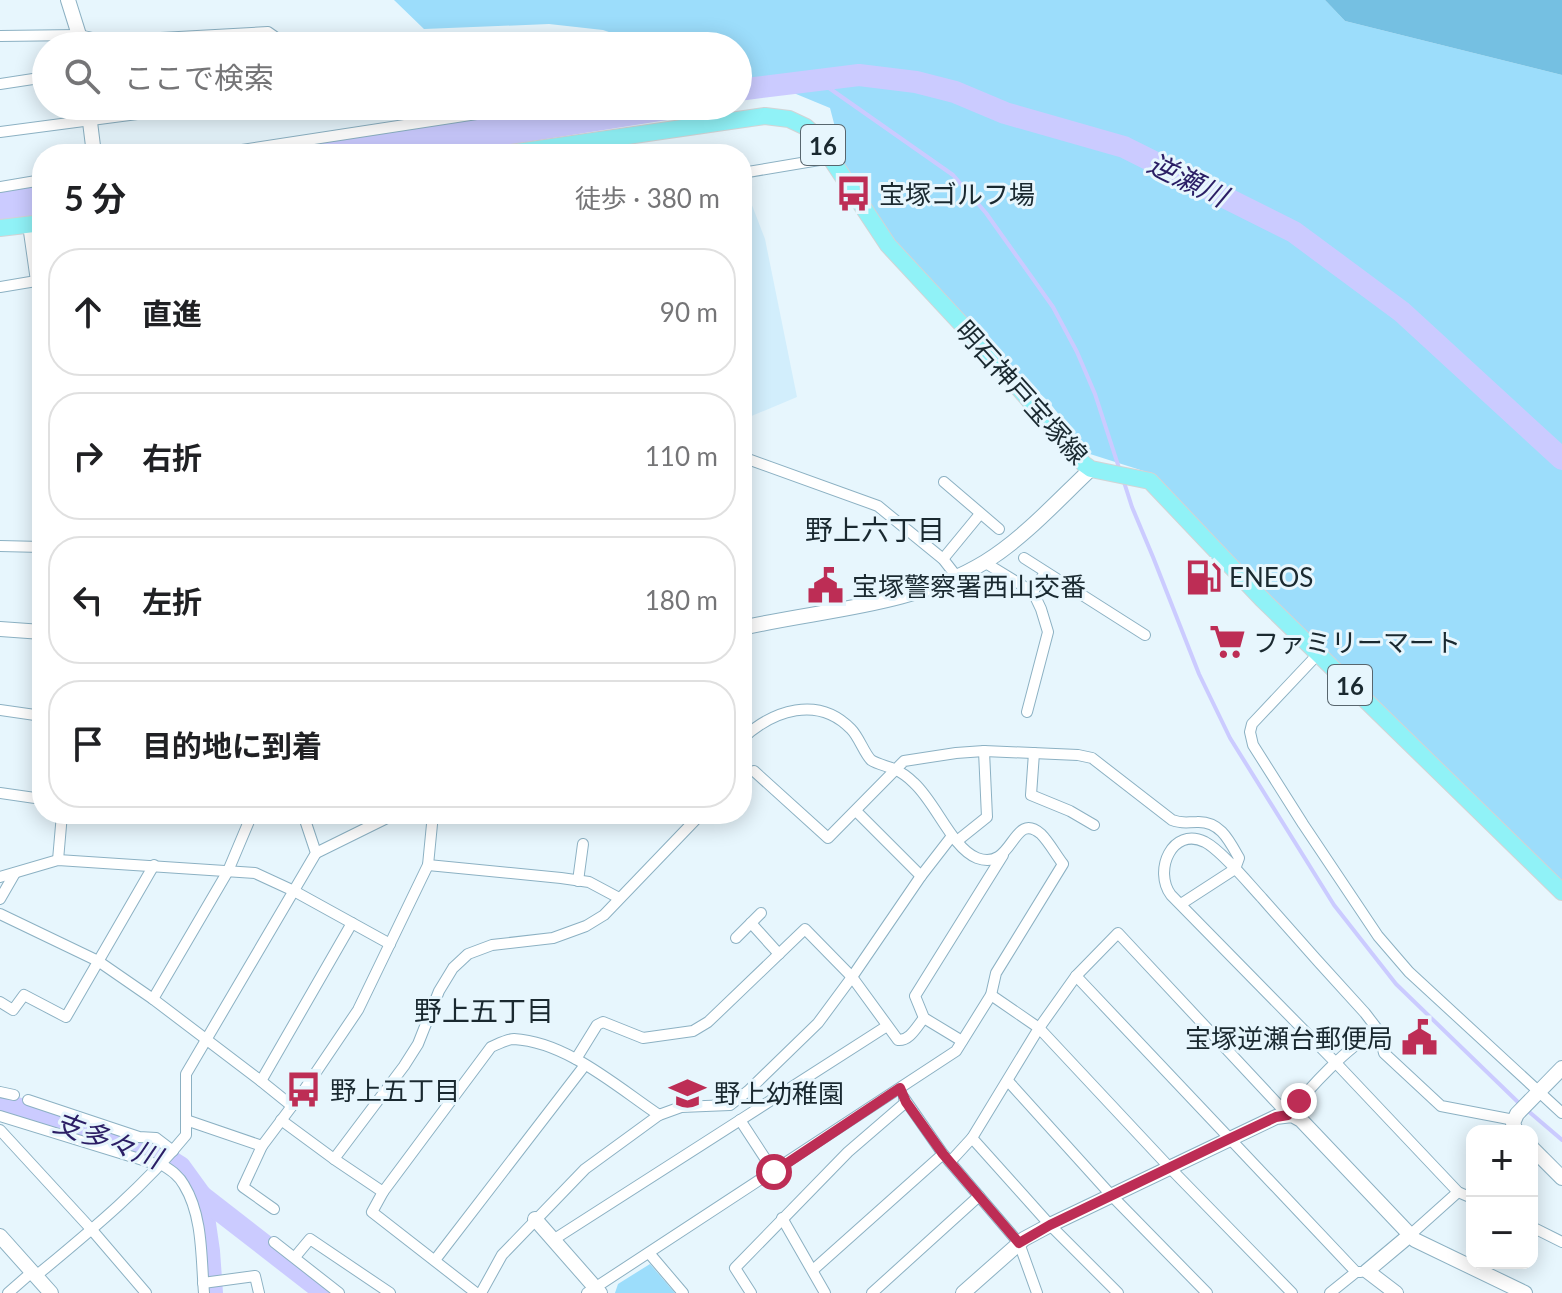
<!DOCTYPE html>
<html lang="ja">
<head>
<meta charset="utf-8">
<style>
  body { margin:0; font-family:Lato,"Noto Sans JP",sans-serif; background:#f6f6f6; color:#202124 }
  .controls { position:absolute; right:24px; bottom:24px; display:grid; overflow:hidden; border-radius:16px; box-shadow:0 4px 20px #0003 }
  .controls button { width:72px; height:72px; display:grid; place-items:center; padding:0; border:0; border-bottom:2px solid #e0e0e0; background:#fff; color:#202124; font:40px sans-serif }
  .stop { position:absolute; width:24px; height:24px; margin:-18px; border:6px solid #bd2d55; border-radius:50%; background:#fff }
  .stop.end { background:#bd2d55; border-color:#fff; box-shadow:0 2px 8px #0008 }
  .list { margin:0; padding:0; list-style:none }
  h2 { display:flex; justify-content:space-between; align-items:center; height:104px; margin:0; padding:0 32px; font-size:34px }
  h2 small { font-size:26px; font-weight:400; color:#757577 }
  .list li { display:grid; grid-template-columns:52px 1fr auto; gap:24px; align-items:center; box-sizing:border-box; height:128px; margin:0 16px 16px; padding:0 16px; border:2px solid #e0e0e0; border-radius:32px }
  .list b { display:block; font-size:30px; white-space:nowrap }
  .list em { font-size:26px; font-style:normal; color:#757577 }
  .icon { flex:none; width:44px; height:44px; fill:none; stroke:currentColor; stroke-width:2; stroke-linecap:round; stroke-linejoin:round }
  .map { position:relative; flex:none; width:1562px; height:1293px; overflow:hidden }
  .search { position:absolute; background:#fff; box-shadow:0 4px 20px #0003; left:32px; top:32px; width:720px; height:88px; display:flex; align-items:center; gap:20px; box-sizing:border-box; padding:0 28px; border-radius:44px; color:#757577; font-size:30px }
  .panel { position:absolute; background:#fff; box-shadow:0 4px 20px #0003; left:32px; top:144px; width:720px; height:680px; border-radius:32px }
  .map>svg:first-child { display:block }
</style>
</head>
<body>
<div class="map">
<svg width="1562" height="1293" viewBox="0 0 1562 1293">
  <rect width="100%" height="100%" fill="#e7f6fd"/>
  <path fill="#d2eefc" d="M742,179L765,239L797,397L742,420Z"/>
  <g fill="#9cddfb">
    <path d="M394,0H1325L1345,21L1562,75V881L1251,581L1150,473L1090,454L1049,402L1033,387L1028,390L908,261L847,173L830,108L784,89L738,75V46H650L603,30L549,24L424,29Z"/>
    <path d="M650,1264L675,1293H615L618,1284Z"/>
  </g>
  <path fill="#75c0e2" d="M1325,0H1562V75L1345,21Z"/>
  <g fill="#cbcbff">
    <path d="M558,106H730L731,110L451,154H254Z"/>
    <path d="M42,186V215L0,221V191Z"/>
  </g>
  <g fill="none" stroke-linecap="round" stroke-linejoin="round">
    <g stroke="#cbcbff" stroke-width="4">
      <path d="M819,81L953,175L986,213L1053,307L1077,352L1095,394L1120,471"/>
      <path d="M1123,479L1132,507L1153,557L1199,674L1230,738L1334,905L1396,984L1521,1105"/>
      <path d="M1527,1110L1562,1140"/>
    </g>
    <g stroke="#cbcbff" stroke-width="22">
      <path d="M738,90L859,75L916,82L955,92L1005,113L1124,147L1294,232L1402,312L1562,459"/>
      <path d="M0,1103L150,1148L180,1167L201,1196L209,1251L212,1293"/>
      <path d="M201,1196L326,1293"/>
    </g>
    <defs>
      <g id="minor">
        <path d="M0,36L79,35L106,41L268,32L278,39L279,46"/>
        <path d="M0,84L46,77"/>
        <path d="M0,132L198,106"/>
        <path d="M216,154L529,106"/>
        <path d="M742,173L831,158"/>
        <path d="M0,187L42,180"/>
        <path d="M28,225L36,281"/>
        <path d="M0,287L42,280"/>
        <path d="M745,458L878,506L943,559L957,577"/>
        <path d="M944,482L999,529"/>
        <path d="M0,546L42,547"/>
        <path d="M1024,558L1145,635"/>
        <path d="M943,559L980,514"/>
        <path d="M984,562L1033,592L1041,609L1048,632L1027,712"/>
        <path d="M742,583L745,627"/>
        <path d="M1033,592L1045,572"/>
        <path d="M1318,654L1252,724L1250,732L1253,745L1303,824L1378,936L1409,972L1562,1113"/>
        <path d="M0,710L42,716"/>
        <path d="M1034,753L1031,795L1070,811L1094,825"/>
        <path d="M754,771L828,838L904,761L956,753L984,751L1078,755L1092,758L1172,820C1182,824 1187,822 1197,822C1220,821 1229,840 1239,858L1235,869L1181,904"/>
        <path d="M0,793L42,799"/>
        <path d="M856,811L921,876"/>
        <path d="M957,841L987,817L984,751"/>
        <path d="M316,853L395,814"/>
        <path d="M58,860L62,814"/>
        <path d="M428,865L561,878L589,882L619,898"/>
        <path d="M0,877L58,860L255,873L294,891L390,944"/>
        <path d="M578,881L583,844"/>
        <path d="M0,899L15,873"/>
        <path d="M0,914L98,961L153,999L261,1081L352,923"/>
        <path d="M751,923L779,954"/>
        <path d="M736,938L761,913"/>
        <path d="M1076,976L1356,1272"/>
        <path d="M991,995L1039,1028L1170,1168L1292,1293"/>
        <path d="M153,999L228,871L252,814"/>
        <path d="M0,1002L13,1010L24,995L66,1017L154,865"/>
        <path d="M962,1041L924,1018L915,996L1003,855"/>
        <path d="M576,1059L597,1025L603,1022L643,1038L693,1031L708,1022L805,929L852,977L898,1040C910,1041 917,1026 924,1018"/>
        <path d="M261,1081L292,1106"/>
        <path d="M1008,1081L1111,1195L1207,1293"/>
        <path d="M0,1092L14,1095"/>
        <path d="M904,1098L943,1154L1019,1243L1037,1293"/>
        <path d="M28,1100L139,1137L156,1138L173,1151"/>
        <path d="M0,1116L159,1165"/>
        <path d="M186,1120V1074L316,853L303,814"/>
        <path d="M281,1120L334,1159L383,1192L491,1047C498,1044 507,1039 514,1039C567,1042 617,1087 659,1115"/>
        <path d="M740,1120L774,1172"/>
        <path d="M0,1130L92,1230L146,1293"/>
        <path d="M972,1138L1050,1225L1118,1293"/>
        <path d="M262,1146L243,1187L274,1209"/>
        <path d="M334,1159L404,1066L418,1044L439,991L453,968L468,954L492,945L553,938L586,926L604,915L701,814"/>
        <path d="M950,1162L972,1138L1039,1028L1076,976L1118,933L1288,1115C1310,1087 1347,1047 1378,1030"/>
        <path d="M161,1164C170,1170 179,1175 184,1185C203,1216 201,1258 204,1293"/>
        <path d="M383,1192L372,1212L476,1293"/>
        <path d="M1472,1198L1458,1192L1336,1063L1171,895C1153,871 1172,826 1205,842C1222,851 1248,883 1262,898C1296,937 1330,975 1365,1013L1378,1030L1384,1053L1441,1106L1514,1120"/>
        <path d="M782,1218L825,1293"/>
        <path d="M1532,1227L1562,1242"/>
        <path d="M1410,1235L1458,1192"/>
        <path d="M553,1240L887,1026"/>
        <path d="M274,1242L339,1293"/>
        <path d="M649,1253L683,1293"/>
        <path d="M295,1257L310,1239L390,1293"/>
        <path d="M435,1260L585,1065"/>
        <path d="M813,1270L943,1154"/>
        <path d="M36,1276C89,1232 143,1188 186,1135V1120L262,1146L304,1090L358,1010L428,865L433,814"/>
        <path d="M203,1283L255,1276L259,1293"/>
        <path d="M8,1293L32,1272"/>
        <path d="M481,1293L502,1255L585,1169L659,1115L681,1107L730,1105L748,1091L818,1023L852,977L921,876L952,836"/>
        <path d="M587,1293L956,1051L991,995L996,973L1063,864C1056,855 1049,842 1041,834C1012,809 1014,872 977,858C952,848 936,803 914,783C909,778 901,772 894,769C887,766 877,764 871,760C864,753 859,737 851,729C818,695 773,710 742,739"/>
        <path d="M751,1293L735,1268L848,1152L906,1102"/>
        <path d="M872,1293L979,1196"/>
        <path d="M1330,1293L1356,1272H1361"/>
      </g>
      <g id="tertiary">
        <path d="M68,0L79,35L80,46"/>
        <path d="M88,106L94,154"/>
        <path d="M742,628C824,609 911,607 985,562C1025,537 1057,501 1091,469"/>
        <path d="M0,629L42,632"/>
        <path d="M1516,1131L1513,1123L1517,1114L1562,1068"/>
        <path d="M1532,1148L1562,1178"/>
        <path d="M535,1219L600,1293"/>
        <path d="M0,1236L51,1293"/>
        <path d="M963,1293L1024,1239L1050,1225L1276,1117L1292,1115L1301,1120L1415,1240L1525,1293"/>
        <path d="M1396,1293L1367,1271L1410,1235"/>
      </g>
      <g id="primary">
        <path d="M504,154L765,116L789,119L806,127L816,136L888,245L991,356L1084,464L1091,469L1150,481L1262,599L1562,892"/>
        <path d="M0,228L42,223"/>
      </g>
    </defs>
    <use href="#minor" stroke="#8cb1c3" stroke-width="12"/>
    <use href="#tertiary" stroke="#8cb1c3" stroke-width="16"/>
    <use href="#primary" stroke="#d1d4d6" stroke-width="18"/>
    <use href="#minor" stroke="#fff" stroke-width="10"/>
    <use href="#tertiary" stroke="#fff" stroke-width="14"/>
    <use href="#primary" stroke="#90f2f7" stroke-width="16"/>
  </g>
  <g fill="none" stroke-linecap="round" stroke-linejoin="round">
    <path stroke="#bd2d55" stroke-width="10" d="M774,1172L900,1088L906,1102L943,1154L1019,1243L1050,1225L1229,1139L1276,1117L1288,1115L1299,1101"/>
  </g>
  <defs>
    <symbol id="bus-bare" viewBox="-9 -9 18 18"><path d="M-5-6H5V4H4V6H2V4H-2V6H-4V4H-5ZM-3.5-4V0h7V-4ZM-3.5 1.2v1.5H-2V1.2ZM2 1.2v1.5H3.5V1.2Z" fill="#bd2d55" stroke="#e7f6fd" stroke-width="2.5" paint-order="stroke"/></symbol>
    <symbol id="fuel-bare" viewBox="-9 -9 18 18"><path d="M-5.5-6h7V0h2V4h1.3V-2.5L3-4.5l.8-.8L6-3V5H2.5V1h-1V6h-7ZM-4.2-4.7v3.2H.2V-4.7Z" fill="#bd2d55" stroke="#e7f6fd" stroke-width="2.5" paint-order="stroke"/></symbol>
    <symbol id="civic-bare" viewBox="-9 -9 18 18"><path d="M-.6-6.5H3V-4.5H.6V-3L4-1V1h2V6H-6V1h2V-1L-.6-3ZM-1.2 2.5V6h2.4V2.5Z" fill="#bd2d55" stroke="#e7f6fd" stroke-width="2.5" paint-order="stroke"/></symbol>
    <symbol id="supermarket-bare" viewBox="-9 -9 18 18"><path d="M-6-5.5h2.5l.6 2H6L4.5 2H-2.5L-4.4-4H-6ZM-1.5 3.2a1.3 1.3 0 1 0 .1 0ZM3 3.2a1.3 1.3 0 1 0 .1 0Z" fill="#bd2d55" stroke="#e7f6fd" stroke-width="2.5" paint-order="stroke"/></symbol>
    <symbol id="school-bare" viewBox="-9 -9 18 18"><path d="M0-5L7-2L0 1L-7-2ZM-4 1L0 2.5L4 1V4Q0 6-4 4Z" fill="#bd2d55" stroke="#e7f6fd" stroke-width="2.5" paint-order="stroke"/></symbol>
  </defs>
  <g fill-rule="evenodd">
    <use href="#bus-bare" x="828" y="168" width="51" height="51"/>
    <use href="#fuel-bare" x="1178" y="552" width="51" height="51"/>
    <use href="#civic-bare" x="800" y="560" width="51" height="51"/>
    <use href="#supermarket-bare" x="1202" y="616" width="51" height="51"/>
    <use href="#civic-bare" x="1394" y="1012" width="51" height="51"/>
    <use href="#bus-bare" x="278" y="1064" width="51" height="51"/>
    <use href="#school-bare" x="662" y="1068" width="51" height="51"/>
  </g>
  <g text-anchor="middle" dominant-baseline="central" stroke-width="6" stroke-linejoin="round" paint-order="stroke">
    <g fill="#e7f6fd" stroke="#58666e" stroke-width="2">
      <rect x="801" y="125" width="44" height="40" rx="6"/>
      <rect x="1328" y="665" width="44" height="40" rx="6"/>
    </g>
    <g font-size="24" font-weight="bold" fill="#1a2930">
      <text x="823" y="145">16</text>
      <text x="1350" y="685">16</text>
    </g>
    <g font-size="26" fill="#1a2930" stroke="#e7f6fd" text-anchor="start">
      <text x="879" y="194">宝塚ゴルフ場</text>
      <text x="1229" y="577">ENEOS</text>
      <text x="852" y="586">宝塚警察署西山交番</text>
      <text x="1253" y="642">ファミリーマート</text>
      <text x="1393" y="1038" text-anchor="end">宝塚逆瀬台郵便局</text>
      <text x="330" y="1090">野上五丁目</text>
      <text x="714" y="1093">野上幼稚園</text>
    </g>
    <g font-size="26" fill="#1a2930" stroke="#e7f6fd">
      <text transform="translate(1022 392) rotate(48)">明石神戸宝塚線</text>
    </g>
    <g font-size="28" font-style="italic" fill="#2b1e65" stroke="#e7f6fd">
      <text transform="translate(1188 179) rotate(26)">逆瀬川</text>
      <text transform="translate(108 1139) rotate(20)">支多々川</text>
    </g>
    <g font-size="28" fill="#1a2930" stroke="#e7f6fd">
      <text x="875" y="529">野上六丁目</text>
      <text x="484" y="1010">野上五丁目</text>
    </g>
  </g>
</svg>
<div class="controls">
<button>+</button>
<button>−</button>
</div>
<div class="stop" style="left:774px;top:1172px"></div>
<div class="stop end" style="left:1299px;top:1101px"></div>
<div class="search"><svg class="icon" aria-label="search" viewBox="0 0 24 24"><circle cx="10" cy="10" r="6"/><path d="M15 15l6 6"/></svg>ここで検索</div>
<section class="panel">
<h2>5 分<small>徒歩 · 380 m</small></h2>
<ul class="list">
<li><svg class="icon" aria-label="ahead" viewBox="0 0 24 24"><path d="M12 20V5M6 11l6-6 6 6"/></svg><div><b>直進</b></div><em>90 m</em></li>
<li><svg class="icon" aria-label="right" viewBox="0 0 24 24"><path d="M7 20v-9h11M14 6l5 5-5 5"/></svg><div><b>右折</b></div><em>110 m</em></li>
<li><svg class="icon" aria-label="left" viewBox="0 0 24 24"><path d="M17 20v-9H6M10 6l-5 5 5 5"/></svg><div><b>左折</b></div><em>180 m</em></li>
<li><svg class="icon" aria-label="arrive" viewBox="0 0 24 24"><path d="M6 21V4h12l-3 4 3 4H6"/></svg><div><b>目的地に到着</b></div></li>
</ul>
</section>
</div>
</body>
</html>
